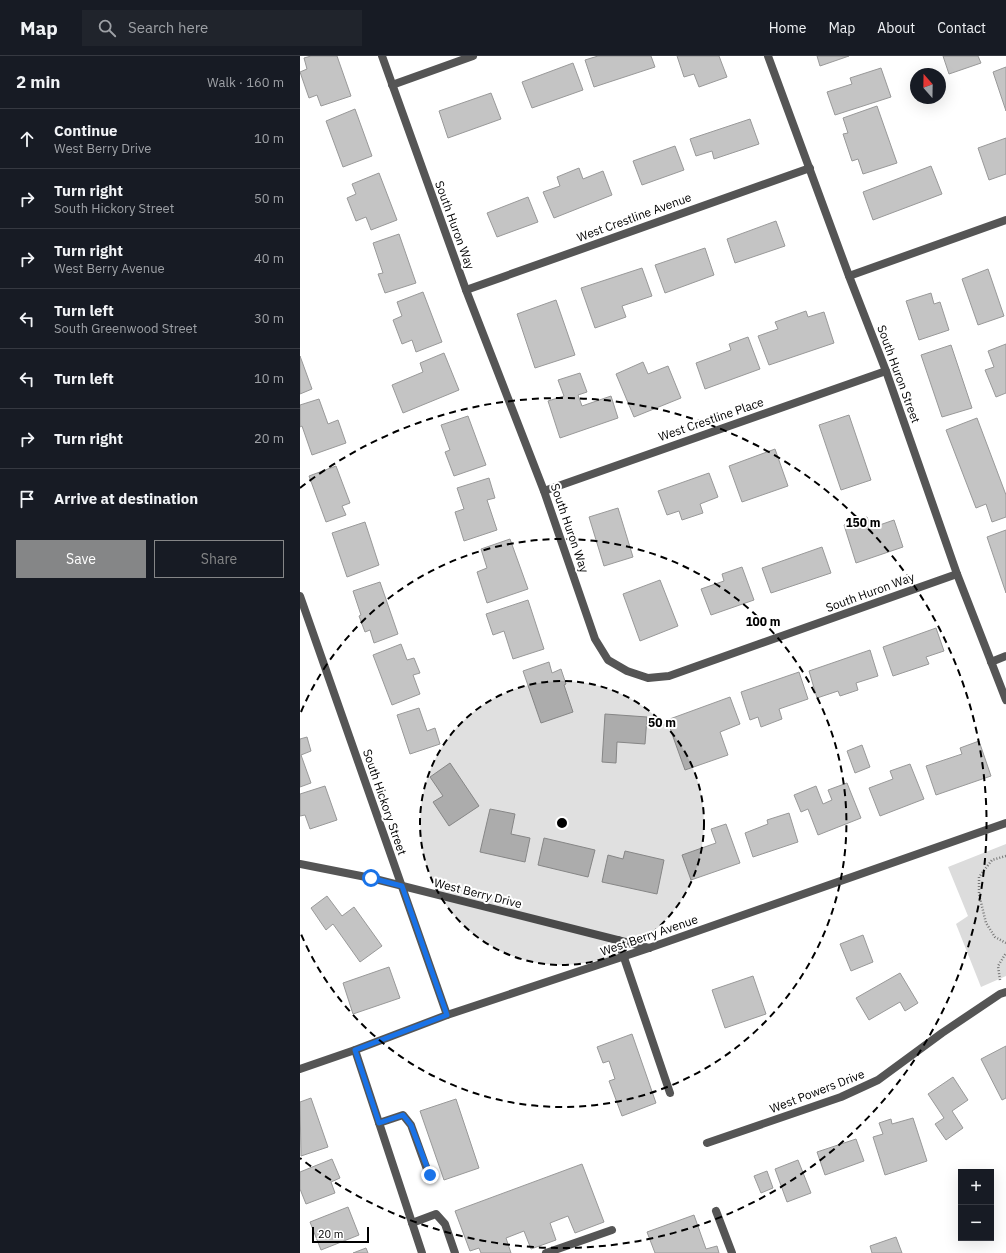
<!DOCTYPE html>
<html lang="en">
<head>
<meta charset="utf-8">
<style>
  body { margin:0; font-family:"IBM Plex Sans",sans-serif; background:#20242c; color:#f1f3f6 }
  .controls { position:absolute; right:12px; bottom:12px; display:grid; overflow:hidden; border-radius:0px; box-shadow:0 4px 16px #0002 }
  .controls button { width:36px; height:36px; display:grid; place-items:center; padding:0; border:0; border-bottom:1px solid #363941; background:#171b24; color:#f1f3f6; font:20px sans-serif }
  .compass { position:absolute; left:610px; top:12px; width:36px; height:36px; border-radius:50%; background:#171b24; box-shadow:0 4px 16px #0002; rotate:340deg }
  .scale { position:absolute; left:12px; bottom:10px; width:57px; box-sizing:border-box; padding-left:4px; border:2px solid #000; border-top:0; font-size:11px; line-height:14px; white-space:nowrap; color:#000; -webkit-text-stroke:3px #fff; paint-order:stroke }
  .stop { position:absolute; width:12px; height:12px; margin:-9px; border:3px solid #1a73e8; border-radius:50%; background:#fff }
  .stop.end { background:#1a73e8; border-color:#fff; box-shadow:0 1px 4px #0008 }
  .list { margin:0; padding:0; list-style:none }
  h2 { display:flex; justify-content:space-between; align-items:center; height:52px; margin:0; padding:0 16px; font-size:17px }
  h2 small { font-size:13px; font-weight:400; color:#9ea1a6 }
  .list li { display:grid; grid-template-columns:26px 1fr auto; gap:12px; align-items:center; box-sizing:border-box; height:60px; padding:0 16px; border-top:1px solid #363941 }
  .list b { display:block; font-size:15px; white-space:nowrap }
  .list p { margin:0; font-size:13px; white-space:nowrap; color:#9ea1a6 }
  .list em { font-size:13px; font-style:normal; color:#9ea1a6 }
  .actions { display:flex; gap:8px; padding:12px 16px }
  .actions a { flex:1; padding:9px 0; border:1px solid #858687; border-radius:0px; text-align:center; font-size:14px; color:#858687 }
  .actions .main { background:#858687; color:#fff }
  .icon { flex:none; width:22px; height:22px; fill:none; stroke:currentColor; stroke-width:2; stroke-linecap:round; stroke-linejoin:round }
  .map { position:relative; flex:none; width:706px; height:1197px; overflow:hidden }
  header { display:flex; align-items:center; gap:24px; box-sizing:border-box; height:56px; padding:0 20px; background:#171b24; border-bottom:1px solid #363941 }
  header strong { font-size:19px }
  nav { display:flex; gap:22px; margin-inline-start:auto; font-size:14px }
  .search { width:280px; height:36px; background:#20242c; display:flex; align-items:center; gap:10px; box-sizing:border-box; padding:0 14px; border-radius:0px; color:#9ea1a6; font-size:15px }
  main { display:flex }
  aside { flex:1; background:#171b24 }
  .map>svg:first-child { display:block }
</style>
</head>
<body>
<header>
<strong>Map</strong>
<div class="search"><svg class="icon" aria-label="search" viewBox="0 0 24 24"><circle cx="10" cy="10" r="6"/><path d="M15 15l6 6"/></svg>Search here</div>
<nav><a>Home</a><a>Map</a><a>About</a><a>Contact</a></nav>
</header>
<main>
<aside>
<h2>2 min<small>Walk · 160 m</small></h2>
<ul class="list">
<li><svg class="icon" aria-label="ahead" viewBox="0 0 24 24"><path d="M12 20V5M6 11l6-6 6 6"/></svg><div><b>Continue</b><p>West Berry Drive</p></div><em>10 m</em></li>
<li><svg class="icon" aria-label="right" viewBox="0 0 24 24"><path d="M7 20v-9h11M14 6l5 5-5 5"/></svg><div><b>Turn right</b><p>South Hickory Street</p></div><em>50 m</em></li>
<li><svg class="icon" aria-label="right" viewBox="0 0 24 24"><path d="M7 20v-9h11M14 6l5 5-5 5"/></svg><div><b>Turn right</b><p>West Berry Avenue</p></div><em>40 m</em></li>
<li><svg class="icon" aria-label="left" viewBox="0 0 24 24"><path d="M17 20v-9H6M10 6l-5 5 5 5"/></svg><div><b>Turn left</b><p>South Greenwood Street</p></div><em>30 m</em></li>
<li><svg class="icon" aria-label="left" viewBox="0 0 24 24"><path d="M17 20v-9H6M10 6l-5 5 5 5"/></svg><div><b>Turn left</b></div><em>10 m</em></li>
<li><svg class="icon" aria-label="right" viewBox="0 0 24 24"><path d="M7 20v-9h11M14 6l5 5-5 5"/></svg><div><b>Turn right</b></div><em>20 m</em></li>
<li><svg class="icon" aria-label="arrive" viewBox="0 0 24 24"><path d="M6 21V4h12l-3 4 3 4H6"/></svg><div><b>Arrive at destination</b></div></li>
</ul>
<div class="actions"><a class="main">Save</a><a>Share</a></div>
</aside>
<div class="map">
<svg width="706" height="1197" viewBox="0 0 706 1197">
  <rect width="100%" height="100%" fill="#fff"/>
  <path fill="#dcdcdc" d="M706,788V920L681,931L656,868L668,860L648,811Z"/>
  <g fill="#c4c4c4" stroke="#999">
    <path d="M11,0H37L51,40L21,50L17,39L9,42L0,16L7,13L4,2Z"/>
    <path d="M298,0H351L355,11L294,31L285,4Z"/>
    <path d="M377,0H419L427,21L399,31L394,18L384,21Z"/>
    <path d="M517,0H549L520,10Z"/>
    <path d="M643,0H678L681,7L649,18Z"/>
    <path d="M273,7L283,34L232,52L222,26Z"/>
    <path d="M706,11V55L693,16Z"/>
    <path d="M581,12L591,41L535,59L527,36L552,28L550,22Z"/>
    <path d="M191,37L201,63L148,82L139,55Z"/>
    <path d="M577,50L597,107L563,118L558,103L552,105L543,78L548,77L543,62Z"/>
    <path d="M55,53L72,100L43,111L26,65Z"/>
    <path d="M450,63L459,88L414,103L412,95L396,100L390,83Z"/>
    <path d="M706,82V118L689,124L678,92Z"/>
    <path d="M375,90L384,114L342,129L333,105Z"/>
    <path d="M631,110L642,138L573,164L563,136Z"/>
    <path d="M279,112L283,123L303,115L312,139L254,162L243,136L260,130L257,121Z"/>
    <path d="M79,117L97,164L71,174L66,161L56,165L47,142L56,138L52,128Z"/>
    <path d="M228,141L238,166L197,181L187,157Z"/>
    <path d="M476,165L485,190L435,207L427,183Z"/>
    <path d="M99,178L116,227L85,237L78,218L83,217L73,187Z"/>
    <path d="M405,192L414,219L365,237L355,209Z"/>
    <path d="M342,212L352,240L322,250L326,261L295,272L281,232Z"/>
    <path d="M688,213L704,260L678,269L662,223Z"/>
    <path d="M123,236L142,286L116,296L112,284L102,288L93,264L102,260L97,246Z"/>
    <path d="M631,237L634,248L640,246L649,274L619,284L606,245Z"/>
    <path d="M256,244L275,299L235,312L217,258Z"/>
    <path d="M506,255L508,261L524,256L534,287L469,309L458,280L478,273L475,266Z"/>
    <path d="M448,281L460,313L405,333L396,307L431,294L429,288Z"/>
    <path d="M706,288V337L696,341L685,314L694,311L688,295Z"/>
    <path d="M651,289L672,352L642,361L621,299Z"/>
    <path d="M144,297L159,334L103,357L92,329L123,316L120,307Z"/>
    <path d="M0,300L12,333L0,338Z"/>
    <path d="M343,306L348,318L368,310L381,342L334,361L316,318Z"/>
    <path d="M280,317L287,336L278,339L282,350L311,340L318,362L260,382L248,345L264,340L258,324Z"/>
    <path d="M19,343L28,368L38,364L46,387L12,399L2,370L0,371V349Z"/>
    <path d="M549,359L571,424L541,434L519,369Z"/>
    <path d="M168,360L186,409L154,420L145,396L150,394L141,369Z"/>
    <path d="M677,362L706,439V461L692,466L686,448L676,452L646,374Z"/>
    <path d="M475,393L488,430L442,446L429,410Z"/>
    <path d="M36,410L50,447L42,450L46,459L26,466L9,420Z"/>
    <path d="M409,417L418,441L400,448L403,457L382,464L379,455L367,459L358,435Z"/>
    <path d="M189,422L195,442L187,444L197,474L164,485L155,456L164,453L157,432Z"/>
    <path d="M318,452L333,501L304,510L289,461Z"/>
    <path d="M567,461L571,472L594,464L603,491L556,507L544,469Z"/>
    <path d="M65,466L79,509L47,521L32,477Z"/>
    <path d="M706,474V537L687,481Z"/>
    <path d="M210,483L228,533L187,547L177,516L187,512L181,493Z"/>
    <path d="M522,491L531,517L471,537L462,512Z"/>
    <path d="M442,511L454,544L411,559L401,533L424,525L422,518Z"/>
    <path d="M360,524L378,570L340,585L323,538Z"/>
    <path d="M80,526L98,578L74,587L70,574L65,576L59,560L61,559L53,535Z"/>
    <path d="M228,544L244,593L213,603L204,575L193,579L186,558Z"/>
    <path d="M636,572L644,595L626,601L629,608L593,620L583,591Z"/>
    <path d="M101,588L107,604L114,602L120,617L113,619L120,638L92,649L73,599Z"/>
    <path d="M570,594L578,620L556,627L558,634L540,640L538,635L517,642L509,615Z"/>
    <path d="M249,606L252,617L261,613L266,628L264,629L273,656L241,667L223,615Z"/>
    <path d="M499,616L508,643L479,653L482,663L461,671L458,661L450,664L441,636Z"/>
    <path d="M430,641L440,668L420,676L428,699L385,714L367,664Z"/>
    <path d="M119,652L127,675L135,672L140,688L110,698L97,659Z"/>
    <path d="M305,658L347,661L345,688L317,686L316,707L302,706Z"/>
    <path d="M7,681L11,695L1,699L11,727L0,731V683Z"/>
    <path d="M679,685L691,720L636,739L626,710L662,698L660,692Z"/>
    <path d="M562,689L570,711L555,717L547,695Z"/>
    <path d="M150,707L179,750L149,770L133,746L143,740L130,721Z"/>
    <path d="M610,708L624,743L580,760L569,732L593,723L590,715Z"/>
    <path d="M547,727L561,762L518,779L508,753L501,756L494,739L516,730L523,748L532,744L528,734Z"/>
    <path d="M25,730L37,764L10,773L5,759L0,760V738Z"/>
    <path d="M190,753L215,758L211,778L230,782L225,806L180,796Z"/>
    <path d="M489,757L498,786L453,801L445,777L468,768L467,764Z"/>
    <path d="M426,768L440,807L391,824L382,799L416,787L411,773Z"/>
    <path d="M244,782L295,794L288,821L238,809Z"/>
    <path d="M325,795L364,804L357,838L302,826L308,799L323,803Z"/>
    <path d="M27,840L42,860L54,851L82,890L60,906L33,868L26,874L11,852Z"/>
    <path d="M563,879L573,906L551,915L540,888Z"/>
    <path d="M89,911L100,942L53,958L43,927Z"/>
    <path d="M600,917L618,947L605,955L600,946L569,964L556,942Z"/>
    <path d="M453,920L466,958L425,972L412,934Z"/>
    <path d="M332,978L356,1047L322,1060L309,1025L315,1023L309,1005L303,1007L297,991Z"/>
    <path d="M706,990V1042L702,1044L681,1003Z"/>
    <path d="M653,1021L668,1044L652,1055L663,1072L646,1084L635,1068L644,1062L628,1038Z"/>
    <path d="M11,1042L28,1091L1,1100L0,1046Z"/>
    <path d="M156,1043L179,1112L144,1124L120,1055Z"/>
    <path d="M613,1062L627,1105L585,1119L573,1081L583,1078L579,1067L591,1063L592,1068Z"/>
    <path d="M556,1083L564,1105L525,1119L517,1096Z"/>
    <path d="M32,1103L40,1122L31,1126L35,1137L6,1148L0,1133V1116Z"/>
    <path d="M498,1104L511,1137L487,1146L475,1113Z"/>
    <path d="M282,1108L304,1166L275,1177L268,1160L250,1167L256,1184L231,1193L224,1175L206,1182L211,1197H181L179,1192L170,1195L155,1155Z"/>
    <path d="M467,1115L473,1132L461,1137L454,1120Z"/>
    <path d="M48,1151L59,1179L21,1194L10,1166Z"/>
    <path d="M394,1159L406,1193L417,1190L419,1197H355L347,1176Z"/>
    <path d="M596,1181L602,1197H572L570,1190Z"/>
    <path d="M66,1192L68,1197H53Z"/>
  </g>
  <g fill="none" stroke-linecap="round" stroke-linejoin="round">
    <g stroke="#777" stroke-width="2.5" stroke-dasharray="1 2" stroke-linecap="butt">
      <path d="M706,800L692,804L679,821V838L686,867L695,881L706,887"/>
      <path d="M700,924L698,910L706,897"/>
    </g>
    <g stroke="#555" stroke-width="8">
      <path d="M691,606L706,600"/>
      <path d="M318,884L370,1037"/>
      <path d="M79,1067L103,1059L111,1069L129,1119"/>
      <path d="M416,1155L432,1197"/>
      <path d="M112,1167L136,1158L145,1168L155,1197"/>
      <path d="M246,1197L312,1174"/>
    </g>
    <g stroke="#555" stroke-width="8">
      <path d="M82,0L166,234L244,435L295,583L308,604L327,615L348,622L369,620L657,518"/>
      <path d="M468,0L549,220L586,315L657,518L706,644"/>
      <path d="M92,29L173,0"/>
      <path d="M549,220L706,164"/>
      <path d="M166,234L510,112"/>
      <path d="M244,435L586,315"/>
      <path d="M0,540L147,959"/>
      <path d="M0,808L71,822L349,892"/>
      <path d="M55,994L122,1197"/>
      <path d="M0,1013L55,994L147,959L349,892L706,767"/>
      <path d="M407,1087L541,1041L578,1024L642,977L700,938L706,936"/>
    </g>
  </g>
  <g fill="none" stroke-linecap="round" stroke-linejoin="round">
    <path stroke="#1a73e8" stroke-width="5" d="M71,822L102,830L147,959L55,994L79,1067L103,1059L111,1069L130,1119"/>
  </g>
  <circle cx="262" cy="767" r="142" fill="#000" fill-opacity=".12"/>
  <g fill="none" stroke="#000" stroke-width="2" stroke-dasharray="7 5">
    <circle cx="262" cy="767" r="142"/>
    <path d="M1 656A284 284 0 1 1 1 878"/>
    <path d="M0 432A425 425 0 1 1 0 1102"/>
  </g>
  <g text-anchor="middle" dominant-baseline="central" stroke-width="4" stroke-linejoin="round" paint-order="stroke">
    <g font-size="12" fill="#000" stroke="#fff">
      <text transform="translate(334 161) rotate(-20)">West Crestline Avenue</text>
      <text transform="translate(155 169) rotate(70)">South Huron Way</text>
      <text transform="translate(599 318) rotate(70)">South Huron Street</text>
      <text transform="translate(411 363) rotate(-19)">West Crestline Place</text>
      <text transform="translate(270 472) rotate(71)">South Huron Way</text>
      <text transform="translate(570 536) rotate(-20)">South Huron Way</text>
      <text transform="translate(85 746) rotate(71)">South Hickory Street</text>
      <text transform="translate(178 837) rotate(14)">West Berry Drive</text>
      <text transform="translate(349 879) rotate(-19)">West Berry Avenue</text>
      <text transform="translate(517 1035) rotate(-21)">West Powers Drive</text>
    </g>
  </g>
  <circle cx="262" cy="767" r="6" fill="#000" stroke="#fff" stroke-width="2"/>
  <g font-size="12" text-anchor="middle" font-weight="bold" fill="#000" stroke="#fff" stroke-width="4" stroke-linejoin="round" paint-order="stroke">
    <text x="563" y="471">150 m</text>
    <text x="463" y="570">100 m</text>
    <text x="362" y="671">50 m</text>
  </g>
</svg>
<div class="controls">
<button>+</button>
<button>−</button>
</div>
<svg class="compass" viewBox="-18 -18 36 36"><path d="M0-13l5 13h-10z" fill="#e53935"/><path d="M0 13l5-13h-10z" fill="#9ea1a6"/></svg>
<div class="scale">20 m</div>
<div class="stop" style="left:71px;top:822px"></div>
<div class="stop end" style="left:130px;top:1119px"></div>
</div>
</main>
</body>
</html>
